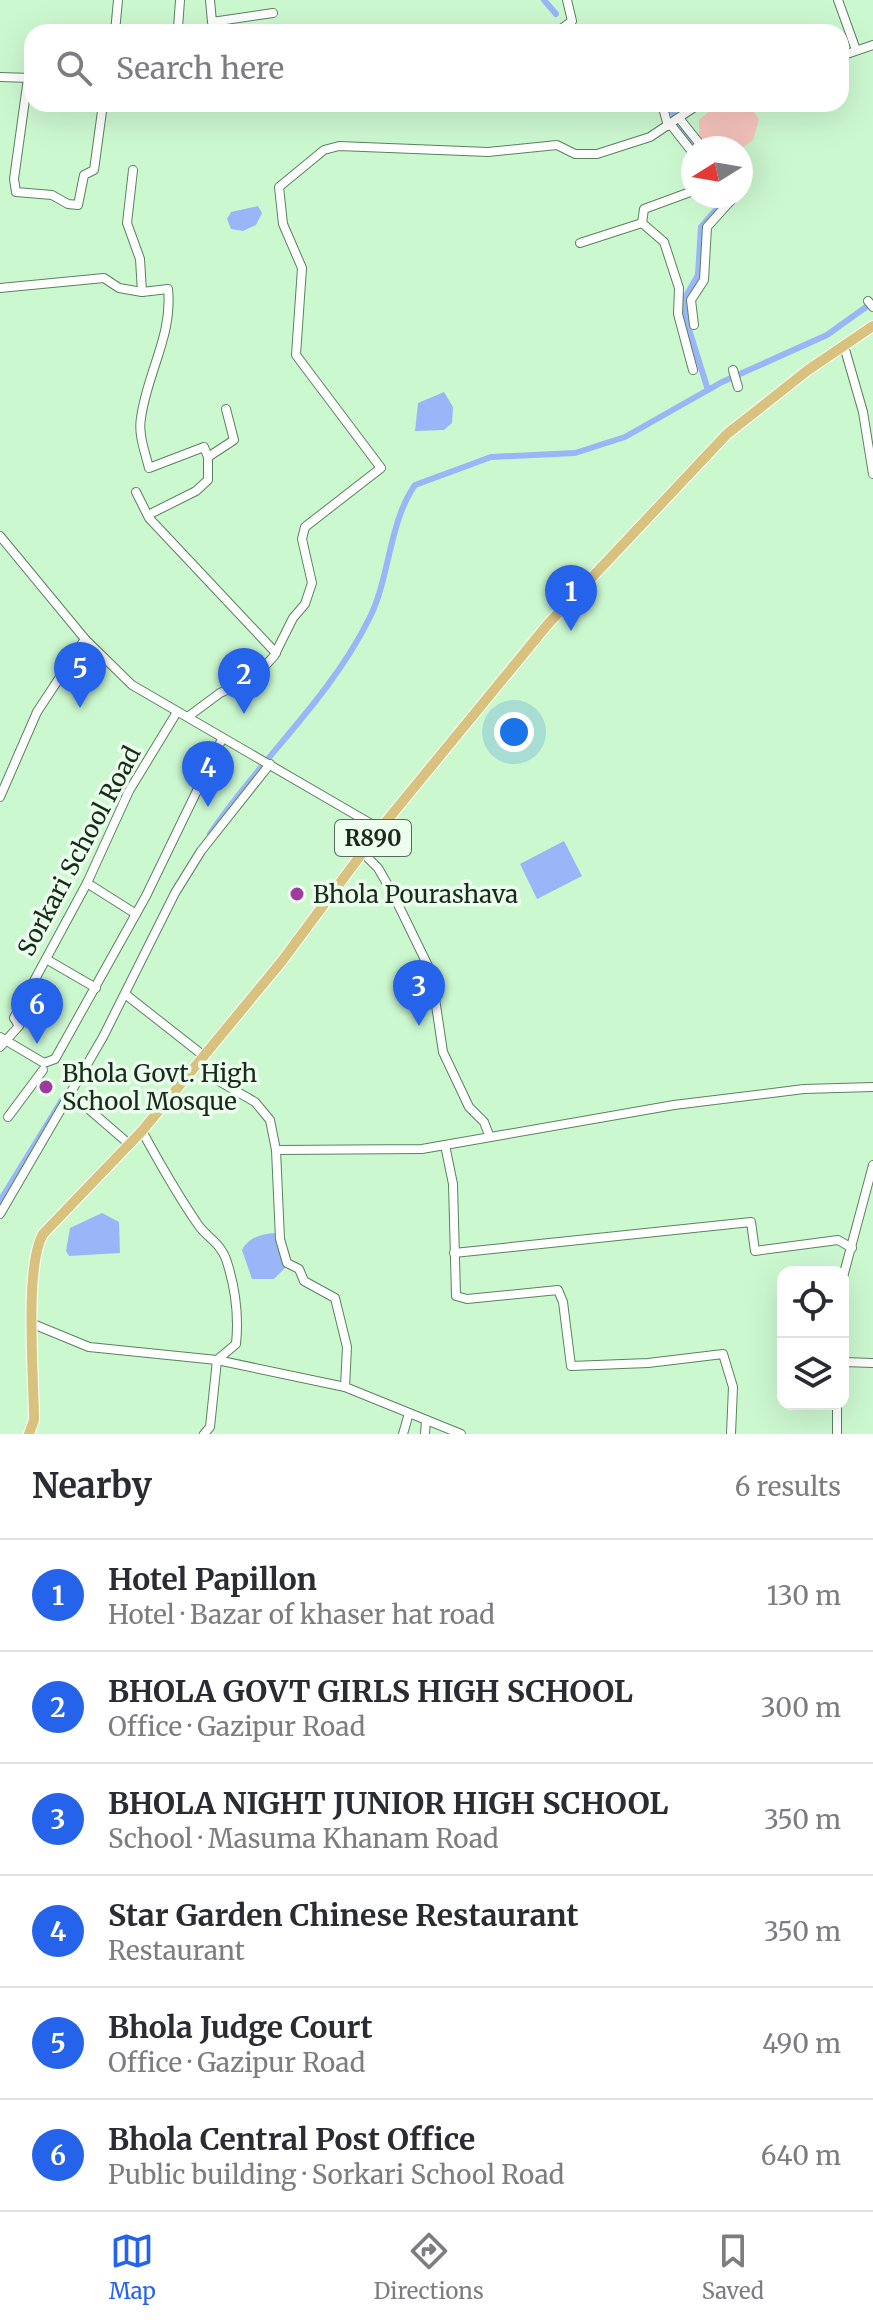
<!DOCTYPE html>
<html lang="en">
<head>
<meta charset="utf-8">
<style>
  body { margin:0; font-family:Merriweather,serif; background:#f2f2f3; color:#2b2b33 }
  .controls { position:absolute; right:24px; bottom:24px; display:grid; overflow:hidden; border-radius:16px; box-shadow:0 8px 32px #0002 }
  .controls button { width:72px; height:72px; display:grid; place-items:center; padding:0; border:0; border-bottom:2px solid #e1e1e2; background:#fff; color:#2b2b33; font:40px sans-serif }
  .compass { position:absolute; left:681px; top:136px; width:72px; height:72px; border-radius:50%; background:#fff; box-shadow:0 8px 32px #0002; rotate:259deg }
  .you { position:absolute; left:514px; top:732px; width:28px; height:28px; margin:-20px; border:6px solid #fff; border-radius:50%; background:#1a73e8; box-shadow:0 0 0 12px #1a73e833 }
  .badge { display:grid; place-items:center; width:52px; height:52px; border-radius:50%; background:#2563eb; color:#fff; font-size:26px; font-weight:700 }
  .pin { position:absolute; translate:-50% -66px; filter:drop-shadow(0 2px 4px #0008) }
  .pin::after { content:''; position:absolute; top:42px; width:28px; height:24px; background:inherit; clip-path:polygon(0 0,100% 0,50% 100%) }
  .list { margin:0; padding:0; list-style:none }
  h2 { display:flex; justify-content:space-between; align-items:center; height:104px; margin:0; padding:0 32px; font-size:34px }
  h2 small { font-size:26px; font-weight:400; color:#7c7c81 }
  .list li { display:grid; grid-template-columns:52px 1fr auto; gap:24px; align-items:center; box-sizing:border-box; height:112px; padding:0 32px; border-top:2px solid #e1e1e2 }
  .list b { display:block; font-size:30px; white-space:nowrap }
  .list p { margin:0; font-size:26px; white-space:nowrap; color:#7c7c81 }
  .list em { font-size:26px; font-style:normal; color:#7c7c81 }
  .icon { flex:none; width:44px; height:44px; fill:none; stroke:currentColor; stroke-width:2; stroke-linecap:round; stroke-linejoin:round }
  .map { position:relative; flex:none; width:873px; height:1434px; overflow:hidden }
  .search { position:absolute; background:#fff; box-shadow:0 8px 32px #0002; left:24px; right:24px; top:24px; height:88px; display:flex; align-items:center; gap:20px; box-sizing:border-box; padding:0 28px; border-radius:24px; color:#7c7c81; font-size:30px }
  .sheet { height:776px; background:#fff }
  nav { display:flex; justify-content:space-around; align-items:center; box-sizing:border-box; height:112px; border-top:2px solid #e1e1e2; background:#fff; font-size:22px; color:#7c7c81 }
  nav a { display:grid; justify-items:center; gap:4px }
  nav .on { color:#2563eb }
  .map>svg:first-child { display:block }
</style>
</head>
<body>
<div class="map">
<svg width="873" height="1434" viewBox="0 0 873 1434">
  <rect width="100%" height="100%" fill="#ccf8d0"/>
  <path fill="#fac7c0" d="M718,104H748L759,119L753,140L741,149L708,148L699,140V120Z"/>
  <g fill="#9ab5f8">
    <path d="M258,206L262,213L256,225L243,231L231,229L227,219L231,212Z"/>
    <path d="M444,392L453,407L452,423L444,430L415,431L418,403Z"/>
    <path d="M564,841L582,876L537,899L520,864Z"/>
    <path d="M102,1213L119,1222L120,1253L69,1256L66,1251L70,1228Z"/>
    <path d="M275,1233L285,1268L274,1279H252L242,1250C249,1237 262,1234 275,1233Z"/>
  </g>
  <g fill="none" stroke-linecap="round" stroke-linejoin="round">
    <g stroke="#9ab5f8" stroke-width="6">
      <path d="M544,0L556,14"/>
      <path d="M667,104L696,148"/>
      <path d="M708,390L685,317V298L698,275L701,227L728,196"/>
      <path d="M210,834C260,759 330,699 370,617C390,576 389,522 415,485L491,457L575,453L625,437L722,382L827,335L873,302"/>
      <path d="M0,1201L67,1092"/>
    </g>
    <defs>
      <g id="minor">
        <path d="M210,0L212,22L273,13"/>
        <path d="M838,0L856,50"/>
        <path d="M178,28L180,0"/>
        <path d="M561,29L572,21L567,0"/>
        <path d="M115,32L118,0"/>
        <path d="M841,56L873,45"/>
        <path d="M0,77L31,78"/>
        <path d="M28,78L14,179L16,192L52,195L68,204L78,205L84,175L94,170L103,104"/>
        <path d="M662,104L668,126"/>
        <path d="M679,118L703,148"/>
        <path d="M671,125L693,153"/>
        <path d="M133,170L127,223L140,259L142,292"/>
        <path d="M642,223L644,209L693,191"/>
        <path d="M580,243L642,223L664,242L679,288L678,314L693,370"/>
        <path d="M0,288L104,278L119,288L142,292L168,289C173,335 147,373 141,418C138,434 145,452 149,468L204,447L208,457"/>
        <path d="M868,301L873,307"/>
        <path d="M694,325L691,300L704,280L707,227L735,196"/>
        <path d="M844,346L863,412L873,474"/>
        <path d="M733,370L738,387"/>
        <path d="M136,492L149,518L276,653"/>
        <path d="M148,515L196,491L208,480V457L234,440L226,409"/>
        <path d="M0,536L85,639L132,685L380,829"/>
        <path d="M189,716L220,693L255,677L274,656L293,618L305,604L312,583L302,539L305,527L381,468L296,355L302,268L283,224L279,187L324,150L339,146L488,152L557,145L575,154H597L650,137L699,104"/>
        <path d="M0,797L37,712L85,639"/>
        <path d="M363,853L378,868L393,894L431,972L443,1052L469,1107L484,1122L489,1135"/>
        <path d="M87,883L136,914"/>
        <path d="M46,959L96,988"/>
        <path d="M125,994L204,1056"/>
        <path d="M0,1037L44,1063L55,1059L146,896L222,739"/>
        <path d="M0,1047L19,1026L14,1018L87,883L129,791L177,712"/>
        <path d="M199,1061L217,1080L255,1102L270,1120L276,1150L280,1239L287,1263L299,1269L304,1281L335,1298L347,1347L345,1387"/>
        <path d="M70,1093L129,1144"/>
        <path d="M8,1117L43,1070"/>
        <path d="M142,1131C160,1164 178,1196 199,1226C208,1238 220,1243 226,1259C235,1286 239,1315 236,1344L217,1360L210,1427L204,1434"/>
        <path d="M445,1145L453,1184L456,1296L467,1299L558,1290L563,1302L571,1366L648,1363L723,1354L733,1387L731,1434"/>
        <path d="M276,1150L422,1149L674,1105L804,1089L873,1087"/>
        <path d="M0,1214L103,1037L175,893L201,851L270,764"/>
        <path d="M454,1253L751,1222L755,1251L838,1240L852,1248"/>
        <path d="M843,1277L873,1165"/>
        <path d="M33,1324L89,1347L217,1360L345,1387L461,1434"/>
        <path d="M843,1362L873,1363"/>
        <path d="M403,1434L409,1413"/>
        <path d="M425,1434L426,1420"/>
        <path d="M837,1434V1404"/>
      </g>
      <path id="major" d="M29,1434L34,1420C34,1378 24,1268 43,1234L142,1131L282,961L380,829L548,624L727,434L808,370L873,326"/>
    </defs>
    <use href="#minor" stroke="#5a825e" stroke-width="10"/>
    <use href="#major" stroke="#fff" stroke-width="12"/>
    <use href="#minor" stroke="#fff" stroke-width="8"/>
    <use href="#major" stroke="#d9c17e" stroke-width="10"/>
  </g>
  <g fill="#9f3ba0" stroke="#ecfeed" stroke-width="3">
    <circle cx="297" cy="894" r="8"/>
    <circle cx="46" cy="1087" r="8"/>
  </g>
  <g text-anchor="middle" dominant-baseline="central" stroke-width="7" stroke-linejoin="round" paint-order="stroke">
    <rect fill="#ecfeed" stroke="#586a5a" stroke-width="2" x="335" y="820" width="76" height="36" rx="6"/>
    <g font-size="22" font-weight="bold" fill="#192a1b">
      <text x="373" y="838">R890</text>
    </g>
    <g font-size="24" fill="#192a1b" stroke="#ecfeed">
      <text transform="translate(79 851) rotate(-62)">Sorkari School Road</text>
    </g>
    <g font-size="24" fill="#192a1b" stroke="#ecfeed" text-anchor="start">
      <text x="313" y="894">Bhola Pourashava</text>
      <text x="62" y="1073">Bhola Govt. High<tspan x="62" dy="28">School Mosque</tspan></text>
    </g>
  </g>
</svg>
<div class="controls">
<button><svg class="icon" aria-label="locate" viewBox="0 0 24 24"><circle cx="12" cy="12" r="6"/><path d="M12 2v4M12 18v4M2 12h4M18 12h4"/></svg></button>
<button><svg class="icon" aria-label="layers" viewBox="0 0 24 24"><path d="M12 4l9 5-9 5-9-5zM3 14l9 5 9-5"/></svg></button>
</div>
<svg class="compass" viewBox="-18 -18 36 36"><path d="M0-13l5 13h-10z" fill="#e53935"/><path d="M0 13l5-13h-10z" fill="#7c7c81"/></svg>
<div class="you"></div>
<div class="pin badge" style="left:571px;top:631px">1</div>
<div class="pin badge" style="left:244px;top:714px">2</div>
<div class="pin badge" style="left:419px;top:1026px">3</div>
<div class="pin badge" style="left:208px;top:807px">4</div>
<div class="pin badge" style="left:80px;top:708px">5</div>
<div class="pin badge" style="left:37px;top:1044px">6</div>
<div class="search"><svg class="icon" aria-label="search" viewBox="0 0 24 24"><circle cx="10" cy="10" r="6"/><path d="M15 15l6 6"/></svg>Search here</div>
</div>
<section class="sheet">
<h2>Nearby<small>6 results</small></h2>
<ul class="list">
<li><span class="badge">1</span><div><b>Hotel Papillon</b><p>Hotel · Bazar of khaser hat road</p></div><em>130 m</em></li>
<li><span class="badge">2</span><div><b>BHOLA GOVT GIRLS HIGH SCHOOL</b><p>Office · Gazipur Road</p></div><em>300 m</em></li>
<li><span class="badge">3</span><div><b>BHOLA NIGHT JUNIOR HIGH SCHOOL</b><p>School · Masuma Khanam Road</p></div><em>350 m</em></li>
<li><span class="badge">4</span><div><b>Star Garden Chinese Restaurant</b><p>Restaurant</p></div><em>350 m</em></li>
<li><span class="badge">5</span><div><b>Bhola Judge Court</b><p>Office · Gazipur Road</p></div><em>490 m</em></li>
<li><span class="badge">6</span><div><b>Bhola Central Post Office</b><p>Public building · Sorkari School Road</p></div><em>640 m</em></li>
</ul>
</section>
<nav>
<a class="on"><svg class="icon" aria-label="map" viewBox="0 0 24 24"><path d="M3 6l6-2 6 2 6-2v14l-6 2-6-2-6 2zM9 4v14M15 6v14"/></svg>Map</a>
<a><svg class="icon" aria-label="directions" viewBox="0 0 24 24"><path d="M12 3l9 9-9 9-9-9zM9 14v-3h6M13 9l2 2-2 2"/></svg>Directions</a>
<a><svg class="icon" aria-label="saved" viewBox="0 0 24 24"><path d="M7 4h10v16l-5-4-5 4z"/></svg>Saved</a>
</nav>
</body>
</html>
